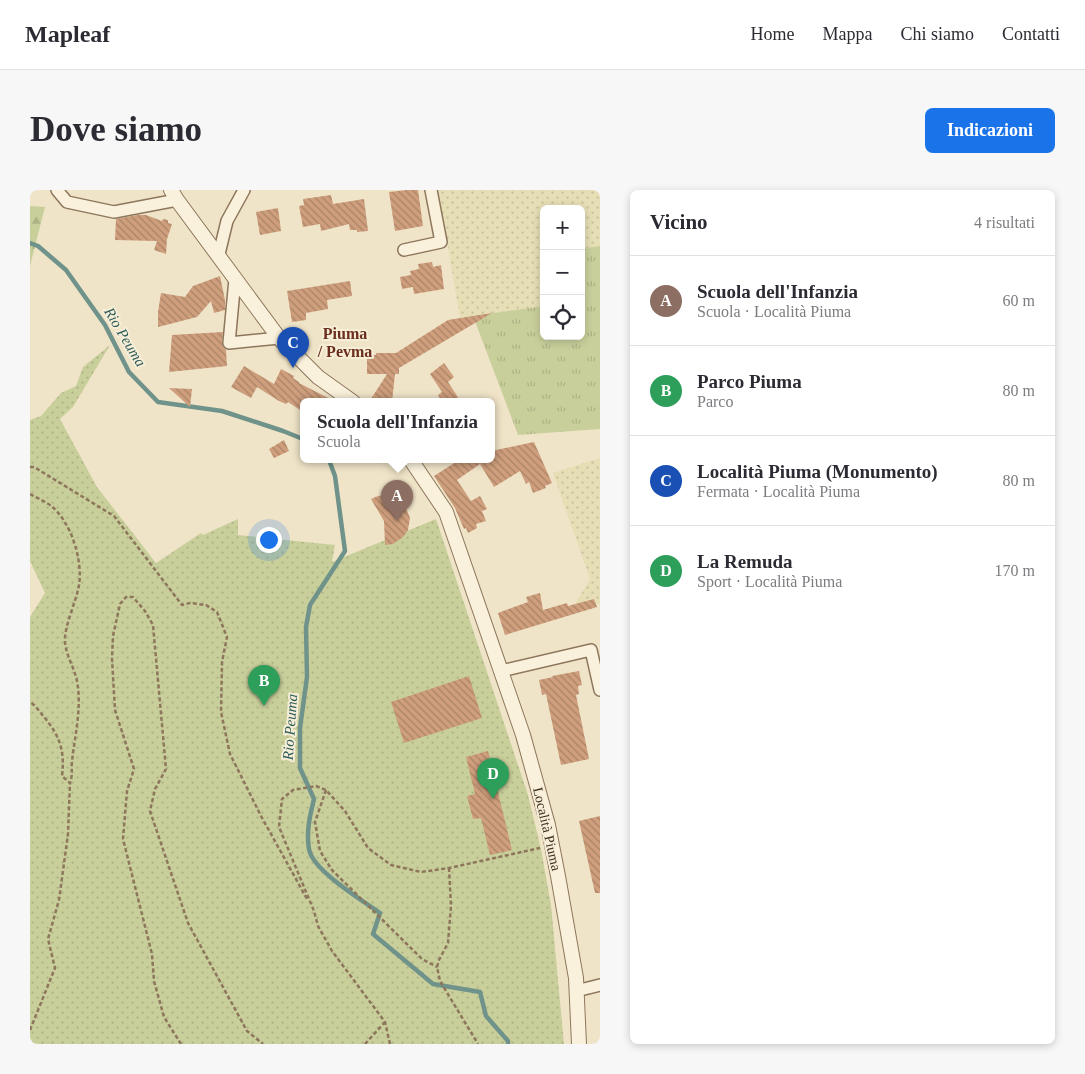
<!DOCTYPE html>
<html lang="it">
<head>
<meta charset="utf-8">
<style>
  body { margin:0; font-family:Georgia,serif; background:#f7f7f7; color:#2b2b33 }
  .controls { position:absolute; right:15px; top:15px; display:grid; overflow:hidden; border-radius:8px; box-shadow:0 2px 8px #0003 }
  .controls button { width:45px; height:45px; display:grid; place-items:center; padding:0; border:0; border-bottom:1px solid #e1e1e2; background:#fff; color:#2b2b33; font:25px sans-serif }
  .you { position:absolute; left:238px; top:349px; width:18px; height:18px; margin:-12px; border:4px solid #fff; border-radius:50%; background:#1a73e8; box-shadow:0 0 0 8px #1a73e833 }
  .badge { display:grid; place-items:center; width:32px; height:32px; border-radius:50%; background:#1a73e8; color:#fff; font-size:16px; font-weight:700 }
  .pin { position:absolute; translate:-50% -41px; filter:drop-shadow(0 1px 2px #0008) }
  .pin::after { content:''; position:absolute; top:26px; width:18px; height:15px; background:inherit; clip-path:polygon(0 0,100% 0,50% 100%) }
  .popup { position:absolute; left:270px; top:208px; width:195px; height:65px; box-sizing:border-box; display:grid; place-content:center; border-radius:8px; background:#fff; filter:drop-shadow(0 1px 4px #0005); font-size:16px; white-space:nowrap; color:#7c7c81 }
  .popup b { font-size:19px; color:#2b2b33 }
  .popup::after { content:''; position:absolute; left:50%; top:100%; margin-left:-10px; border:10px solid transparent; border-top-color:#fff }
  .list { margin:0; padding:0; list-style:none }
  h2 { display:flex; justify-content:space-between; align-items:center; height:65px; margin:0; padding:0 20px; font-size:21px }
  h2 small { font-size:16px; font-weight:400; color:#7c7c81 }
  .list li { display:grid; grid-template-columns:32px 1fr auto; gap:15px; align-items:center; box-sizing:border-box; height:90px; padding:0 20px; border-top:1px solid #e1e1e2 }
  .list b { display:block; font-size:19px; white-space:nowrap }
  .list p { margin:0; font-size:16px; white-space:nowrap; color:#7c7c81 }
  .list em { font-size:16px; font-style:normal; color:#7c7c81 }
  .icon { flex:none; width:28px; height:28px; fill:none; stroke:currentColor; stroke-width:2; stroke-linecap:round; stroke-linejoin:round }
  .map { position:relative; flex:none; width:570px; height:854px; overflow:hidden; border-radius:8px }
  header { display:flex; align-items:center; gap:30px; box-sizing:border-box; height:70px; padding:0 25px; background:#fff; border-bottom:1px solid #e1e1e2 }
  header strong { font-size:24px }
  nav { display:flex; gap:28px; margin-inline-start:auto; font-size:18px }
  .intro { display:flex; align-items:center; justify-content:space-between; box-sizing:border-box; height:120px; padding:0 30px }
  h1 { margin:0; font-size:35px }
  .button { padding:12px 22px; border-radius:8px; background:#1a73e8; color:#fff; font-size:18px; font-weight:700 }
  main { display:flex; gap:30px; padding:0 30px }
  aside { flex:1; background:#fff; border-radius:8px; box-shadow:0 2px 8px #0003 }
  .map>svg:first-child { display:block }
</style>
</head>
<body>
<header>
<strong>Mapleaf</strong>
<nav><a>Home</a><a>Mappa</a><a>Chi siamo</a><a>Contatti</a></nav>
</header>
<div class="intro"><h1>Dove siamo</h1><a class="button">Indicazioni</a></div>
<main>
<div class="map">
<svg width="570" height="854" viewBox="0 0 570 854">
  <defs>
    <pattern id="farmland-dots" width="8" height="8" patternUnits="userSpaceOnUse" patternTransform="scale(1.25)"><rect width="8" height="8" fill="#e6deb5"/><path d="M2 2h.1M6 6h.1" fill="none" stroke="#c6bf9b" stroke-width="1.8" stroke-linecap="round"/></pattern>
    <pattern id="grass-tufts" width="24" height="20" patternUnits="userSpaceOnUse" patternTransform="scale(1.25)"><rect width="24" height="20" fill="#c9cf9b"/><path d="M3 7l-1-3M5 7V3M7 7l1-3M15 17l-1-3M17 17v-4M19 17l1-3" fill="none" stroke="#aeb285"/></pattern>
    <pattern id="forest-firs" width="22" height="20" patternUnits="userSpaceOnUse" patternTransform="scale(1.25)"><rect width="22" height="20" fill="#c9cf9b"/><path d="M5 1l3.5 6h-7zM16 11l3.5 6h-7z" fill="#aeb285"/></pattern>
    <pattern id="park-dots" width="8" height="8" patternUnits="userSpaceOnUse" patternTransform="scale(1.25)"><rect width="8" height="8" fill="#c9cf9b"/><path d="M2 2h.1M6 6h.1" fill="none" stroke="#aeb285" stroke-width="1.8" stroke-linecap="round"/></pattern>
    <pattern id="building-back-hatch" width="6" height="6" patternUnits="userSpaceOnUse" patternTransform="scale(1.25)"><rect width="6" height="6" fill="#cf9f7d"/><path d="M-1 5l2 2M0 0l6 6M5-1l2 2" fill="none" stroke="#a98266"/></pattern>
  </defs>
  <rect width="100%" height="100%" fill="#f0e4c8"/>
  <g fill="url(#farmland-dots)">
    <path d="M408,0H570V56L551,59V19H514V116L430,128Z"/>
    <path d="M570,268V414H545L560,389L523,283Z"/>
  </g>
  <path fill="url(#grass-tufts)" d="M570,56V239L488,245L443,126L514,116V146H551V59Z"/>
  <path fill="url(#forest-firs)" d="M0,16L15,17L0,76Z"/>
  <path fill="url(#park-dots)" d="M80,155L43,217L30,229L67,297L126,373L171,343L173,345L208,329V345L305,355L302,372L406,329L498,605L511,659L521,715L534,854H0V427L15,403L0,371V230L11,226L31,203L46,196L53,177Z"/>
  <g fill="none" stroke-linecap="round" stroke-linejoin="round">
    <g stroke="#6f938a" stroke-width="4.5">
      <path d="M0,53L8,56L36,80L75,135L99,182L128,212L192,221L253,241L273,249"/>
      <path d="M299,270L305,286L315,361L280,415L276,437L277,487L270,538V578L284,609C280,625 276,642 279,659C282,680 332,710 350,723L343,744L403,794L450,802L456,826L478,851V854"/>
    </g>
  </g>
  <g fill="url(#building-back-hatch)">
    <path d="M377,0H388L393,36L365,41L359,2Z"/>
    <path d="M301,5L303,14L334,9L338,41L327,42V40H320L319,34L291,41L290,34L273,37L269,16L274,15L273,9Z"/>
    <path d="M248,18L251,41L230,45L226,22Z"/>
    <path d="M108,25H116L132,31L133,29L138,30V33L142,34L137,49L136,64L124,60L127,51L85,50L86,29Z"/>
    <path d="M402,72L403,77L411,75L414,99L384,104L383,97L372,99L370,87L381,85L380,81L389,79L388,74Z"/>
    <path d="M190,86L195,110V120L184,123L181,111L167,127L128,137V122L131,103L155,107L163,96Z"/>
    <path d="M320,91L322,106L297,110L298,119L276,123V130L262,132L257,101Z"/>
    <path d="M462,123L369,178V184H365L362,212H339L357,184H337V165H346V163H366L418,130Z"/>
    <path d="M193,142L192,153L193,157L196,160L197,176L139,182L142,145Z"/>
    <path d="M414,173L424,187L418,192L431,212H412L408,205L412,202L400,184Z"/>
    <path d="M214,176L244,194L251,179L264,186L263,188L269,192V193L306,212H273V222L258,212L256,214L249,211L227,197L221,208L201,197Z"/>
    <path d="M139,198L162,199L160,217Z"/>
    <path d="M254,250L259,261L244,268L239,259Z"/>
    <path d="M504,252L522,293L515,296L516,298L503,303L499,292L496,294L490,281L464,297L450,274L427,290L441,311L450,306L457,319L452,321L456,331L446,334L447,338L438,343L436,338L434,339L425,318L404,286L429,270H461V263L466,260Z"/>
    <path d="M355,305L369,311L376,318L380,328L378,340L373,347L363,354L355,355L354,331L341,309L348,306Z"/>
    <path d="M510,403L513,420L537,413L538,416L564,409L567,417L475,445L468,423L498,412L496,407Z"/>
    <path d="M549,481L552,495L548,496L549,504L546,505L559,569L531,575L516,504L512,505L509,490L523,487L522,486Z"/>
    <path d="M439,486L452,528L374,553L361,512Z"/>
    <path d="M458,561L482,660L460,665L451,628L443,629L437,606L445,604L436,567Z"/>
    <path d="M570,626V703H565L549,631Z"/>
  </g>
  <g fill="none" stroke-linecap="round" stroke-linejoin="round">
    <defs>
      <g id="minor">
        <path d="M27,0L37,12L84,22L147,10"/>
        <path d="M374,60L411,52L401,0"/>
        <path d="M189,64L197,31L214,0"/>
        <path d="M205,89L199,153L249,148"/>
        <path d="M471,481L561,460L570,500"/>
        <path d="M546,801L570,795"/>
      </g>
      <g id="tertiary">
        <path d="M141,0L147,10L249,148L288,187L323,212"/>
        <path d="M381,270L416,322L493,545L518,635L528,686L546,788L549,854"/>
      </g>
    </defs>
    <use href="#minor" stroke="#8d765c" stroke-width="14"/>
    <use href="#tertiary" stroke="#8d765c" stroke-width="16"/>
    <g stroke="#8d765c" stroke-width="2.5" stroke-dasharray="4 2.5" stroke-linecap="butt">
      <path d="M0,277H4L84,326L152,415L160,413L176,415L187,422L197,447L192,472L191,522L200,564L231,626L277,709"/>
      <path d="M0,304C7,308 14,311 20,315C41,331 53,370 49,395C46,412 37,429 35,447C34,463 44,476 47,491C52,517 45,545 42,571C41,579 43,585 40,593L32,586C35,561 30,546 14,527C10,522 6,516 0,512"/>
      <path d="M296,600L285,632L290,661L302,680L392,769L407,777"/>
      <path d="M419,678L421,716L418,753L409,770L407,777L410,791L448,854"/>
      <path d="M0,840L25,778L18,749L29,710L38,644L40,593"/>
      <path d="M151,854L134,827L124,791L122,764L93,649L97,601L104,579L85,520L82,469L83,446L90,414L96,407H103L115,421L123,435L136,579L125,599L120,621L158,733L217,841L233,854"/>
      <path d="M335,854L355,832"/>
      <path d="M360,854L355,832L302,761L288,736L284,721L249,637L252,609L263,600L286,596L296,600L315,621L338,658L361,675L391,682L419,678L510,658"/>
    </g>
    <use href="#minor" stroke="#faf1dc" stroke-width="11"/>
    <use href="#tertiary" stroke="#faf1dc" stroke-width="14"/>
  </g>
  <g text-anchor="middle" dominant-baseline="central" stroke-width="4" stroke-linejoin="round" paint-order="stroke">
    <g font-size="14" fill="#3d2e20" stroke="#f7eed8">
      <text transform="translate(517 639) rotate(77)">Località Piuma</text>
    </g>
    <g font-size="15" font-style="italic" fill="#2f5d5a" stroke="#f7eed8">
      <text transform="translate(95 147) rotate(59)">Rio Peuma</text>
      <text transform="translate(260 537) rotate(-86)">Rio Peuma</text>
    </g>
    <g font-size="16" font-weight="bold" fill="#6b2e1e" stroke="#f7eed8">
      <text x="315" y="143">Piuma<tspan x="315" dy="18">/ Pevma</tspan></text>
    </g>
  </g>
</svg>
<div class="controls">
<button>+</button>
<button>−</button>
<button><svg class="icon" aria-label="locate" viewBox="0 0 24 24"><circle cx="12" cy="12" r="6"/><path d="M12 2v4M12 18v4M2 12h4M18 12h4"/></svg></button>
</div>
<div class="you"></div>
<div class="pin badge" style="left:367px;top:331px;background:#8d6e63">A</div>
<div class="popup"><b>Scuola dell'Infanzia</b>Scuola</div>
<div class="pin badge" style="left:234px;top:516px;background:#2e9e5b">B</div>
<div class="pin badge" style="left:263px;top:178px;background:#1a4fb4">C</div>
<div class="pin badge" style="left:463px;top:609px;background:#2e9e5b">D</div>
</div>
<aside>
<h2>Vicino<small>4 risultati</small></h2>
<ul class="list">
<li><span class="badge" style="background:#8d6e63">A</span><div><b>Scuola dell'Infanzia</b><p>Scuola · Località Piuma</p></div><em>60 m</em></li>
<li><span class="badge" style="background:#2e9e5b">B</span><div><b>Parco Piuma</b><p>Parco</p></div><em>80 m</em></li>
<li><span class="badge" style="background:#1a4fb4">C</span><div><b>Località Piuma (Monumento)</b><p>Fermata · Località Piuma</p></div><em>80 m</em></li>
<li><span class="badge" style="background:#2e9e5b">D</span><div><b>La Remuda</b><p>Sport · Località Piuma</p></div><em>170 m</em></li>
</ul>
</aside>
</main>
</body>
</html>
